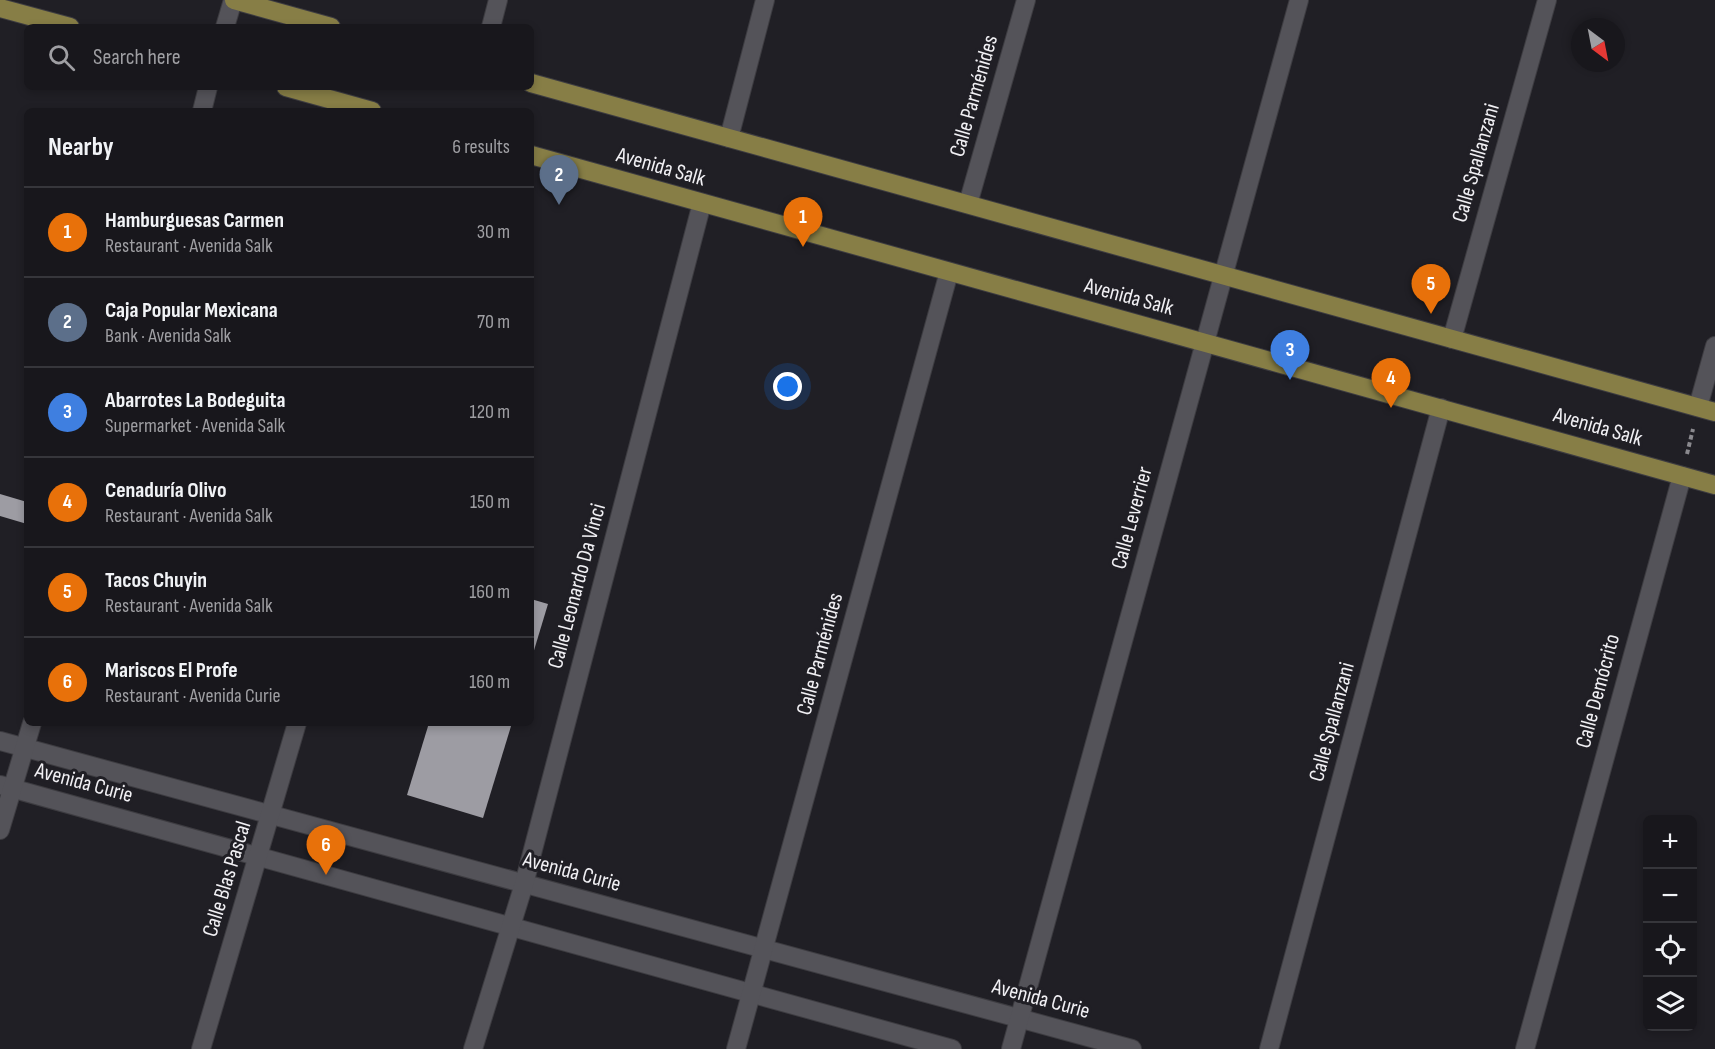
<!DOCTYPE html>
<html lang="en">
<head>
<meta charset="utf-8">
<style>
  body { margin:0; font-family:"Sofia Sans Condensed",sans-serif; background:#212025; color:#f1f3f6 }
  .controls { position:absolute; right:18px; bottom:18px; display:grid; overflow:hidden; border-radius:9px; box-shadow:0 3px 9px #0003 }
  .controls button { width:54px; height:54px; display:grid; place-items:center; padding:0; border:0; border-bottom:2px solid #36363b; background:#18171c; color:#f1f3f6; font:30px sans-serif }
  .compass { position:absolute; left:1571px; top:18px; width:54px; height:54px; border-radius:50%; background:#18171c; box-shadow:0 3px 9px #0003; rotate:148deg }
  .you { position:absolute; left:788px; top:387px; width:21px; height:21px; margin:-15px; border:4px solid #fff; border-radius:50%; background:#1a73e8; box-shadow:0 0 0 9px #1a73e833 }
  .badge { display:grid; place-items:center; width:39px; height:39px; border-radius:50%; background:#ccb939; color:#fff; font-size:20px; font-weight:700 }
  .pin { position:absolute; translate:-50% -50px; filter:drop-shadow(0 2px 3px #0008) }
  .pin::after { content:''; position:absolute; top:32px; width:21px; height:18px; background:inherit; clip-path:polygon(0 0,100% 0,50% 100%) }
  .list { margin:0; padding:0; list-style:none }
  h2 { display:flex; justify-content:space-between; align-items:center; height:78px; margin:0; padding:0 24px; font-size:26px }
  h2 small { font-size:20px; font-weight:400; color:#9f9fa3 }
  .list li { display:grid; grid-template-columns:39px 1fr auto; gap:18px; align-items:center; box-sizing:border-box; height:90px; padding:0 24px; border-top:2px solid #36363b }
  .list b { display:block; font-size:22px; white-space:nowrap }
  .list p { margin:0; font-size:20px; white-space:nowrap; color:#9f9fa3 }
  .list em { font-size:20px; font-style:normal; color:#9f9fa3 }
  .icon { flex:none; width:33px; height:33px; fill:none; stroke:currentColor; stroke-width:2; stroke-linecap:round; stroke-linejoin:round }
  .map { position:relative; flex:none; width:1715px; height:1049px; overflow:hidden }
  .search { position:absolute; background:#18171c; box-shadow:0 3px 9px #0003; left:24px; top:24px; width:510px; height:66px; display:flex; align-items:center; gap:15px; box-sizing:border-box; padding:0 21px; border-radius:9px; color:#9f9fa3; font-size:22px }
  .panel { position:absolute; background:#18171c; box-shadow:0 3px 9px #0003; left:24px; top:108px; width:510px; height:618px; border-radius:9px }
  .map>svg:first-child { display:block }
</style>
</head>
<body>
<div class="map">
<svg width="1715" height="1049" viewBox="0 0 1715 1049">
  <rect width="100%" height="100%" fill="#201f25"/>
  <g fill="#9d9ca3">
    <path d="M0,494L27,502V524L0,516Z"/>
    <path d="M531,599L548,604L532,657H531Z"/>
    <path d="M429,723H512L483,818L407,795Z"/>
  </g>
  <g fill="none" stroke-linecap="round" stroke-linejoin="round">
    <defs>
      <g id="minor">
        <path d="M225,27L233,0"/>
        <path d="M491,27L498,0"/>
        <path d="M202,111L208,87"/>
        <path d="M729,138L765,0"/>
        <path d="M968,204L1026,0"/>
        <path d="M1452,339L1547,0"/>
        <path d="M1698,407L1715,346"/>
        <path d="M0,741L1132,1049"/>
        <path d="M0,785L952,1049"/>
        <path d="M0,830L32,723"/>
        <path d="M201,1049L297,723"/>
        <path d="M473,1049L524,884L702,203"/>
        <path d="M736,1049L949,272"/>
        <path d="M1011,1049L1299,0"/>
        <path d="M1269,1049L1441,408"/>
        <path d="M1525,1049L1682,476"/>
      </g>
      <g id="major">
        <path d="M234,0L331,27"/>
        <path d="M0,8L70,27"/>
        <path d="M531,83L1715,412"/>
        <path d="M286,87L372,111"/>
        <path d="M531,155L1715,485"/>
      </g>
    </defs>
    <use href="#minor" stroke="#3d3c41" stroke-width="20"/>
    <use href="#major" stroke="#3d3c41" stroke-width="20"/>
    <path stroke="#8a898e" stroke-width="4" stroke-dasharray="4.5 3" stroke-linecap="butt" d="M1687,454L1693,429"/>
    <use href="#minor" stroke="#545359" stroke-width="18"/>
    <use href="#major" stroke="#877e46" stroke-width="18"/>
  </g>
  <g text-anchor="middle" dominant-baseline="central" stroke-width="6" stroke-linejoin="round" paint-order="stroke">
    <g font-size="22" fill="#f1f0f4" stroke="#201f25">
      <text transform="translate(974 96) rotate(-74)">Calle Parménides</text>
      <text transform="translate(1476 163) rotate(-74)">Calle Spallanzani</text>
      <text transform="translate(661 167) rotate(16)">Avenida Salk</text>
      <text transform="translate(1129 297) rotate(15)">Avenida Salk</text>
      <text transform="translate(1598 427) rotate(16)">Avenida Salk</text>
      <text transform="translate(1132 518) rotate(-75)">Calle Leverrier</text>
      <text transform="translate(577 586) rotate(-75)">Calle Leonardo Da Vinci</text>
      <text transform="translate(820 654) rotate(-75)">Calle Parménides</text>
      <text transform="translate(1598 691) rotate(-75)">Calle Demócrito</text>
      <text transform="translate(1332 722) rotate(-75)">Calle Spallanzani</text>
      <text transform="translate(84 783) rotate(15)">Avenida Curie</text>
      <text transform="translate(572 872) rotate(15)">Avenida Curie</text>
      <text transform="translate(227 879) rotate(-73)">Calle Blas Pascal</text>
      <text transform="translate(1041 999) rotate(15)">Avenida Curie</text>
    </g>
  </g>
</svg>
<div class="controls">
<button>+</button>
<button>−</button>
<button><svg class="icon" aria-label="locate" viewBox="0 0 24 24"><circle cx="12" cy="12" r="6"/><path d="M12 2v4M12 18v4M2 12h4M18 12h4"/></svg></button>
<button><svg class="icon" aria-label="layers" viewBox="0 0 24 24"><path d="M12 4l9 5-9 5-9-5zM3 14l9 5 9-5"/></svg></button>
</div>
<svg class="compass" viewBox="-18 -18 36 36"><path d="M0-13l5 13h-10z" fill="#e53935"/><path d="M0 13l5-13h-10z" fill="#9f9fa3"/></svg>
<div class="you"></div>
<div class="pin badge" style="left:803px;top:247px;background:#e8710a">1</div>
<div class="pin badge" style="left:559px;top:205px;background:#5c6f8a">2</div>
<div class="pin badge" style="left:1290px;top:380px;background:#3f7fe0">3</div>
<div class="pin badge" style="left:1391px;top:408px;background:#e8710a">4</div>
<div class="pin badge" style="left:1431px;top:314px;background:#e8710a">5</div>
<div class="pin badge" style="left:326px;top:875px;background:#e8710a">6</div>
<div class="search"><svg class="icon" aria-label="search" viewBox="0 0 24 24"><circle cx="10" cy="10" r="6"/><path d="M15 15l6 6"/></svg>Search here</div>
<section class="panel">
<h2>Nearby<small>6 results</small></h2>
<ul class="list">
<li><span class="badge" style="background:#e8710a">1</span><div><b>Hamburguesas Carmen</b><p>Restaurant · Avenida Salk</p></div><em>30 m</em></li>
<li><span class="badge" style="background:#5c6f8a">2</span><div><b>Caja Popular Mexicana</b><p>Bank · Avenida Salk</p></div><em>70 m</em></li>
<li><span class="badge" style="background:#3f7fe0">3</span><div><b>Abarrotes La Bodeguita</b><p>Supermarket · Avenida Salk</p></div><em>120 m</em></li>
<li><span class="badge" style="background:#e8710a">4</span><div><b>Cenaduría Olivo</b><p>Restaurant · Avenida Salk</p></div><em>150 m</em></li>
<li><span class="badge" style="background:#e8710a">5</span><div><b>Tacos Chuyin</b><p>Restaurant · Avenida Salk</p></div><em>160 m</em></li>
<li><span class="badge" style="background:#e8710a">6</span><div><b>Mariscos El Profe</b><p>Restaurant · Avenida Curie</p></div><em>160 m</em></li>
</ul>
</section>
</div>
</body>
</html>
